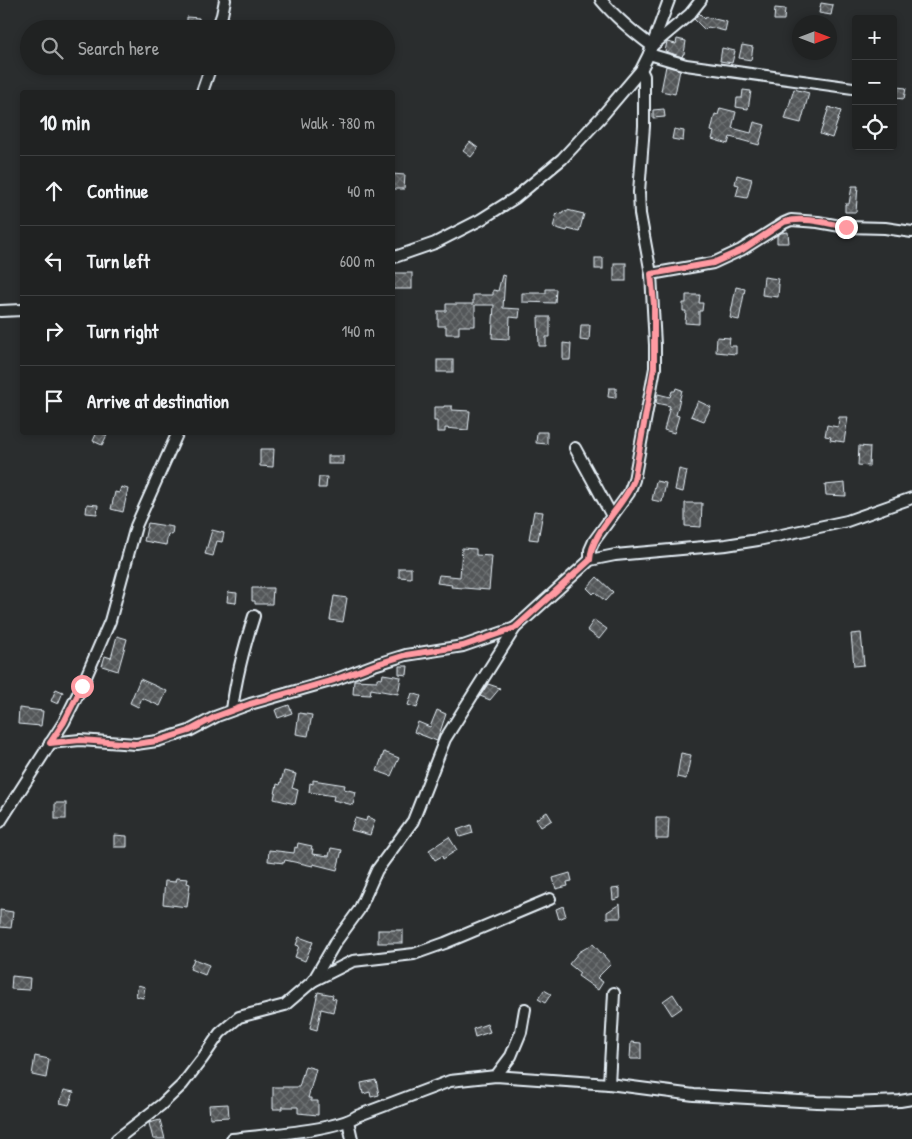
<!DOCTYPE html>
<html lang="en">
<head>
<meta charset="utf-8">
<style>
  body { margin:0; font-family:"Patrick Hand",sans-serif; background:#2d2f2f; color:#f1f3f6 }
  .controls { position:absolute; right:15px; top:15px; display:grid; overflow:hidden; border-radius:5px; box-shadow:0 2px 8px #0003 }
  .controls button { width:45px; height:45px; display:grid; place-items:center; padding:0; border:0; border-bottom:1px solid #3d3f40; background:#202222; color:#f1f3f6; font:25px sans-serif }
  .compass { position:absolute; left:792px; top:15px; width:45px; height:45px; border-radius:50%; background:#202222; box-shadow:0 2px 8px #0003; rotate:90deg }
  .stop { position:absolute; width:15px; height:15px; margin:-11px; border:4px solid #ff9aa2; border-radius:50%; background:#fff }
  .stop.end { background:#ff9aa2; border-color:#fff; box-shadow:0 1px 5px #0008 }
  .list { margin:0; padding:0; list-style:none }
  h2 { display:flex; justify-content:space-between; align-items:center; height:65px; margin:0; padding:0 20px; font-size:21px }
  h2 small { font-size:16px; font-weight:400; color:#a2a4a5 }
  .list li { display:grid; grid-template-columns:32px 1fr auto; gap:15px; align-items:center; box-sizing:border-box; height:70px; padding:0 20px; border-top:1px solid #3d3f40 }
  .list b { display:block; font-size:19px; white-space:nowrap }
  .list em { font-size:16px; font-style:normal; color:#a2a4a5 }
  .icon { flex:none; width:28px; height:28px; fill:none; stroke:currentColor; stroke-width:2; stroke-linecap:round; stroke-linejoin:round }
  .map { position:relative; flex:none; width:912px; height:1139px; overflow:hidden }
  .search { position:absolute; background:#202222; box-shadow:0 2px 8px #0003; left:20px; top:20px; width:375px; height:55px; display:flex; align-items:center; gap:12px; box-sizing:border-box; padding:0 18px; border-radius:28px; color:#a2a4a5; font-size:19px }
  .panel { position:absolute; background:#202222; box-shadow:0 2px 8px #0003; left:20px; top:90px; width:375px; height:345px; border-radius:5px }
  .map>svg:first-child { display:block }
</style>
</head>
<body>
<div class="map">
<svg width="912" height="1139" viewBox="0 0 912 1139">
  <defs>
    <pattern id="building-cross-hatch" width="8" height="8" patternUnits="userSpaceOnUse" patternTransform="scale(1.25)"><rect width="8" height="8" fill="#535759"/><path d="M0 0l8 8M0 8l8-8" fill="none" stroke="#6c7072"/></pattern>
  </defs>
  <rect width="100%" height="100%" fill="#2a2d2e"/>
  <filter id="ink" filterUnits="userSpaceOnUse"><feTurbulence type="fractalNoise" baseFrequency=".02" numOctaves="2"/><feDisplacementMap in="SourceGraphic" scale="10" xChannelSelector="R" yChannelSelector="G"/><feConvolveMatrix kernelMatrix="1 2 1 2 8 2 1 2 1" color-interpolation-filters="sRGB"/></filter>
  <g filter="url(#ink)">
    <g fill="url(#building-cross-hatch)" stroke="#e8f1f8">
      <path d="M821,3L833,5L831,15L819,13Z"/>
      <path d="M775,8L785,9L784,20H774Z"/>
      <path d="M699,13L705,19L706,17L727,22L725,31L708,27L705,30L694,19Z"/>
      <path d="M187,17L199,18V26L187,25Z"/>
      <path d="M677,39L686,41L684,54H683L682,57L665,51L667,42L676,44Z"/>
      <path d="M742,45L753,47L751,60L739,58Z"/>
      <path d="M722,48L735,51L732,63L720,61Z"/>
      <path d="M666,66L680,70L675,94L661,91Z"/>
      <path d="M897,87L906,88L904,99L895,98Z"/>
      <path d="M794,89L809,93L801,123L785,119Z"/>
      <path d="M743,90L751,91L748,109L736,107L737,98H742Z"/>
      <path d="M829,107L841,111L832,138L820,134Z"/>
      <path d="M720,108L736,112L732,128L751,133L754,122L765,125L759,145L730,137L728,144L712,139L714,132L711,131L715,114L718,115Z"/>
      <path d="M664,109L665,117L653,118V110Z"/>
      <path d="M674,129L684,131L683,141L672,139Z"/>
      <path d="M470,142L478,148L471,157L463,151Z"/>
      <path d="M392,174L405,175L404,189H392Z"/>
      <path d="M737,175L752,179L747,198L736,196L739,185L735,184Z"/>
      <path d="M852,186H858L856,212H845V204H849Z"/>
      <path d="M567,210L584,214L579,232L568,229L567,231L553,227L557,213L562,214L563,211L567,212Z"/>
      <path d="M788,232L789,243H777V236L781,233Z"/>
      <rect x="595" y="258" width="8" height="11"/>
      <rect x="614" y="263" width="12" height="18"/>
      <rect x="392" y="273" width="20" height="16"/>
      <path d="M502,275L505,276L503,308L520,309L519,318L510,317L509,339L492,338L494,305H475V326H459V334H446V326H438V311H446V304H473V295H493V290L498,291Z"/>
      <path d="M764,277L778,279L777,284H779L778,297L762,295Z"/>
      <path d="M736,287L745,289L739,320L730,318Z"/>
      <path d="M546,289H556L555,303L522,302V293H546Z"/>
      <path d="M686,295H700L699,303H703L702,311H699V324L685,323L686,311H683V303H686Z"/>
      <path d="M538,317H550V337H546V346H539Z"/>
      <path d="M581,325H590L589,341L580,340Z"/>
      <path d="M717,337L730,338L729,346H736V354L716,352Z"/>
      <path d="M563,343L571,344L570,360H563Z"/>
      <rect x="437" y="360" width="16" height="12"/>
      <path d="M609,388H616V398L608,397Z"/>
      <path d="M676,388L682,390L676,415L679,416L674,433L664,430L670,406L656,403L658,394L670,397L672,391H675Z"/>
      <path d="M698,401L711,407L704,421L691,416Z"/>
      <path d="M444,406H452V410L470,411L468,430L445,428V432H437V421H434V407H444Z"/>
      <path d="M839,417H848L844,442L830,440L831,437L825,436L827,425L838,427Z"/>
      <path d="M97,432L107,435L102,445L93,441Z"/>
      <path d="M537,432H547V444L536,443Z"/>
      <path d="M859,446L870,447L869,466L858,465Z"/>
      <path d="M260,449H274L273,467L260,466Z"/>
      <rect x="328" y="456" width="15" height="8"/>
      <path d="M679,469L687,471L683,492L675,490Z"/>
      <path d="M319,477H327L326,488H318Z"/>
      <path d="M656,481L666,483L662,502L652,500Z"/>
      <path d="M845,483L846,496L826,495L825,485Z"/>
      <path d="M121,487L128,489L123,512L111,509L115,492L119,493Z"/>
      <path d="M685,503H702L701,527L685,526Z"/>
      <path d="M87,504L98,505L97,514L86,513Z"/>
      <path d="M534,511L543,512L538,540L529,539Z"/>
      <path d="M148,523L173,527L172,535L168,534L166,545L144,541Z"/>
      <path d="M212,530L224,533L222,542L217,541L213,556L205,554Z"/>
      <path d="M462,548L476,549V555L492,556L489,590L451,587L452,585L437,583L439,575L460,577Z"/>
      <path d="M399,568H411V578L399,577Z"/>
      <path d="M597,577L613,592L605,601L595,592L593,594L587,588Z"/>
      <path d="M252,588H273L272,604H255V601H252Z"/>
      <path d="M228,592L237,593L236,603L227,602Z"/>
      <path d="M334,596L347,598L343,622L330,620Z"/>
      <path d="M594,620L607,629L599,639L587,630Z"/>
      <path d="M861,633L864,665L854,666L851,634Z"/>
      <path d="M117,636L127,639L118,671L102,666L105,656L111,658Z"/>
      <path d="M399,666H408L407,675L399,674Z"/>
      <path d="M383,674L401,677L398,694L371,689L370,695L353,694L354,680L377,681V678L382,679Z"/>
      <path d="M140,679L167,691L160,706L142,698L138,707L130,703Z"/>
      <path d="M488,684L500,688L490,700L480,696Z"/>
      <path d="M56,689L63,692L58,704L51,701Z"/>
      <path d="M412,693L421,696L417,708L408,705Z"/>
      <path d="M289,705L292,713L278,718L275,710Z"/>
      <path d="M19,708L43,711L41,726L18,724Z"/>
      <path d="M437,710L446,714L437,741L414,732L418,722L430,727Z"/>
      <path d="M299,713L312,715L308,736L296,734Z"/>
      <path d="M384,752L399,758L391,776L377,771Z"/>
      <path d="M681,753L691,755L686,779L677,777Z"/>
      <path d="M284,771L296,774L292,788L298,790L295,804L274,799L277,784L280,785Z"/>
      <path d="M313,780L345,785L344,789L356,792L353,805L333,800L334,796L309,792L310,783L313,784Z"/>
      <rect x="55" y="803" width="11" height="16"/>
      <path d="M547,812L552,820L541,827L536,819Z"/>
      <path d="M367,817L375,820L370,835L351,830L355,818L366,821Z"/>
      <path d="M656,818H669L668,839H656Z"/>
      <path d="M471,825L473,833L460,837L457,830Z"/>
      <path d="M114,835L127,836V847H114Z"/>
      <path d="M449,837L457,850L443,859L442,856L435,860L429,850Z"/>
      <path d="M298,843L312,846L311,849H313L312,854L329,856L331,848L342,850L337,870L313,864V866L285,860L284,863L268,861L269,850L294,853L295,847L297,848Z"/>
      <path d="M570,873L572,881L567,882L568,886L556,889L553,878Z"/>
      <path d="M176,878L188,879L187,883L190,884L187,907L163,904L165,881L175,882Z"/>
      <path d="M620,888V898L613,900L612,889Z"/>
      <path d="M620,904L621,918H607V912Z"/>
      <path d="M563,906L566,916L559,919L556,909Z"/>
      <path d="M0,910L13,912L11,928L0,927Z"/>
      <rect x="378" y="930" width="25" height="13"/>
      <path d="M299,937L313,942L305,961L295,957L299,946L296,945Z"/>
      <path d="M593,944L611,964L597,978L603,982L598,990L578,976L580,973L569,964L579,952Z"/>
      <path d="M194,959L209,965L205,975L190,969Z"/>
      <path d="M12,976L30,978L29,990L11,989Z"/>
      <path d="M138,985L145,987L143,998L136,996Z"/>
      <path d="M544,990L551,994L545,1003L538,999Z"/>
      <path d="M318,992L333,995L332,998L336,999L333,1012L321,1009L317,1030L310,1028Z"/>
      <path d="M673,994L682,1008L672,1015L663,1001Z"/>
      <path d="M487,1024L490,1032L475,1037L473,1029Z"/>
      <path d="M631,1042L641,1043V1059H630Z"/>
      <path d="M35,1056L49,1059L46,1078L32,1075Z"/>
      <path d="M305,1066L316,1069L308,1098H311V1101H318V1115L298,1113V1107H282V1109H273V1087H299Z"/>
      <path d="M376,1080L379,1095L371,1097L370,1092L363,1094L361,1083Z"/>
      <path d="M64,1090L74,1092L69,1105L60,1103Z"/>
      <path d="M228,1104L229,1117L210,1118L209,1105Z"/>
      <path d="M160,1120L165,1139H153L149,1123Z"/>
    </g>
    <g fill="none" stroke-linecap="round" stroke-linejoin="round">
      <defs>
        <g id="minor">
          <path d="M601,0C616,18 633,32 652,46L690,14L701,0"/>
          <path d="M217,29L222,15L225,0"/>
          <path d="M649,54L686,65L853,88"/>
          <path d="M202,92L211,66"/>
          <path d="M392,258L435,243L480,220L515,198L562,159L602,116L641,70L649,54L669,0"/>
          <path d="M651,274L713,263L741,250L784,223L791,220L818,222L846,227L885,228L912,232"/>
          <path d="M0,311L22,310"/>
          <path d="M575,448L612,516"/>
          <path d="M590,560V550L594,541L629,493L634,480L655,368V345L651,274L640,214L639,192L644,126V76L641,70"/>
          <path d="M232,710C236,677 244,647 254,616"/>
          <path d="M50,743L80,740L136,744L157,741L189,731L217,716L250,704L334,680L374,665L406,655L463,646L515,628"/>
          <path d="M0,822L64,722L82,686L110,621L136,526L178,432"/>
          <path d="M313,981L353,961L414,954L445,943L550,899"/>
          <path d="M496,1076L511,1056L521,1032L525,1009"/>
          <path d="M609,1084L614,993"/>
          <path d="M348,1121L352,1139"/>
          <path d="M117,1139L161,1105L182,1085L202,1059L220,1033L239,1017L285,1005L313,981L335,943L359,910L377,870L413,821L445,739L515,628L590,560L615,555L726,545L758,540L847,521L912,498"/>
          <path d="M232,1139C262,1135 334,1131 357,1116L450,1081L496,1076L609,1084L694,1095L817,1102L851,1103L900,1101L912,1099"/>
        </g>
      </defs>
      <use href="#minor" stroke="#e8f1f8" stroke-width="14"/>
      <use href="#minor" stroke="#2a2d2e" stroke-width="10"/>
    </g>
  </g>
  <g fill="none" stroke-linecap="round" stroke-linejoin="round" filter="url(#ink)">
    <path stroke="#ff9aa2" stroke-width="6" d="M82,686L64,722L50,743L80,740L136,744L157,741L189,731L217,716L250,704L334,680L374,665L406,655L463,646L515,628L590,560C592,530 623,508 634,480L654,368V304L651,274L713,263L742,250L784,222C803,216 827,223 846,227"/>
  </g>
</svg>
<div class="controls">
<button>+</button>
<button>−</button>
<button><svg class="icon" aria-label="locate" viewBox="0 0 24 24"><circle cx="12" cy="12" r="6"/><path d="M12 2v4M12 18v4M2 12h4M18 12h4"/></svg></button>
</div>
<svg class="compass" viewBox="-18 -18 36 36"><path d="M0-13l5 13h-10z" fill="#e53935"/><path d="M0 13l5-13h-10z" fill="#a2a4a5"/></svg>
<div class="stop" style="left:82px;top:686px"></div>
<div class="stop end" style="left:846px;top:227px"></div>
<div class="search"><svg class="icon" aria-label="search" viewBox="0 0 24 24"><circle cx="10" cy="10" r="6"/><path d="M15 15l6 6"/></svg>Search here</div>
<section class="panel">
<h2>10 min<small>Walk · 780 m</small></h2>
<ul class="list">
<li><svg class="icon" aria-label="ahead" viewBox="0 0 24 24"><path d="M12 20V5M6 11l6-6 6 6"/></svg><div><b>Continue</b></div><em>40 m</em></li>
<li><svg class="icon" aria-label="left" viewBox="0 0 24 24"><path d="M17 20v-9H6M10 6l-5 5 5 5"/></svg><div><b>Turn left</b></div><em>600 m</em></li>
<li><svg class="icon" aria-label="right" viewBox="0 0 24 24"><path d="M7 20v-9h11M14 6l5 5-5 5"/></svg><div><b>Turn right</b></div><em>140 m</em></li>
<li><svg class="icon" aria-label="arrive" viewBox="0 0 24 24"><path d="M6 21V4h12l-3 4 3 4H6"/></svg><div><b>Arrive at destination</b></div></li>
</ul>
</section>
</div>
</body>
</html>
